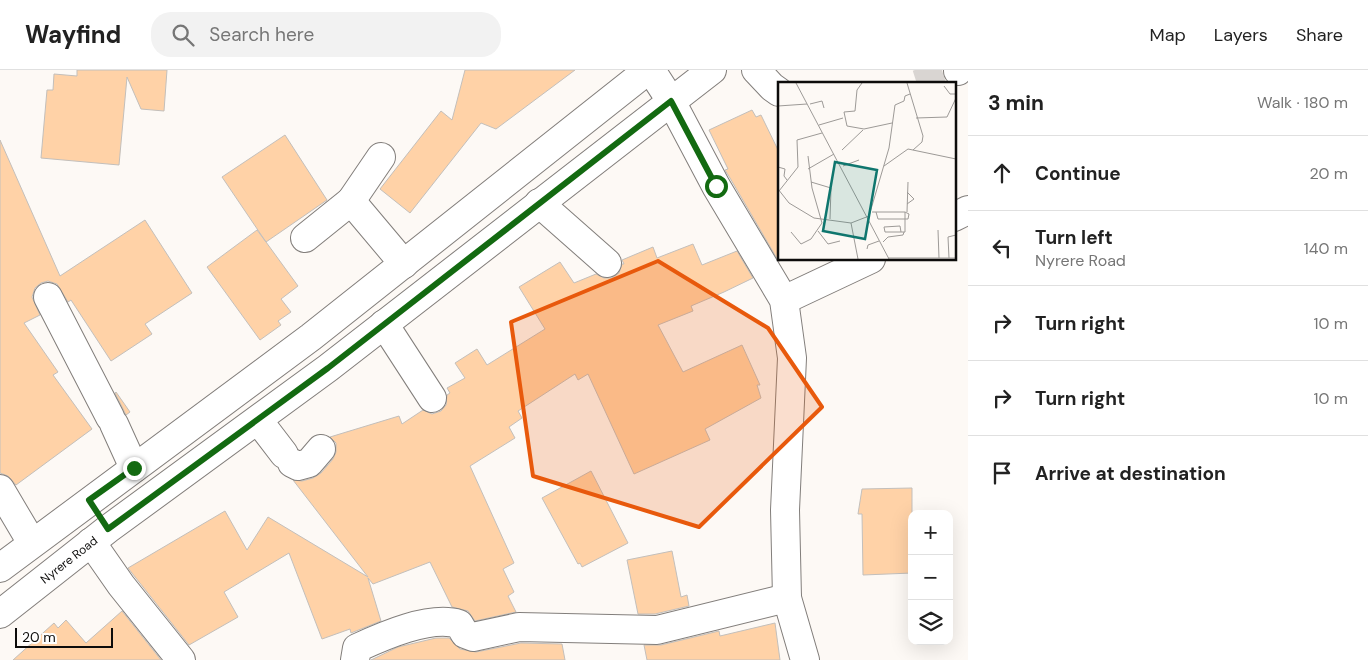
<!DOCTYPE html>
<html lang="en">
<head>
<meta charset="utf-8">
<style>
  body { margin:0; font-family:"DM Sans",sans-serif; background:#f2f2f2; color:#222 }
  .controls { position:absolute; right:15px; bottom:15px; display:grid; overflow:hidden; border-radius:10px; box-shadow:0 5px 20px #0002 }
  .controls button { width:45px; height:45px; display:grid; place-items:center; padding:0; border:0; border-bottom:1px solid #e0e0e0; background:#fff; color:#222; font:25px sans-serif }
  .scale { position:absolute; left:15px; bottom:12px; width:98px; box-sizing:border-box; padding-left:5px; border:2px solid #0d0c0b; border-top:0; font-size:14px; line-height:18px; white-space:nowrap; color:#0d0c0b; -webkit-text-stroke:4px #fff; paint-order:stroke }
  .stop { position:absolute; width:15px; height:15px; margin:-11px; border:4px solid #136a11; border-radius:50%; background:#fff }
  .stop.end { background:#136a11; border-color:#fff; box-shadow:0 1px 5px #0008 }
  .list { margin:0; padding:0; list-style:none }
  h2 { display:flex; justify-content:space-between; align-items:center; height:65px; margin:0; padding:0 20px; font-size:21px }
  h2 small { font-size:16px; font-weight:400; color:#767676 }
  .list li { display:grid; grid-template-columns:32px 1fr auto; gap:15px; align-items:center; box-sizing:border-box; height:75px; padding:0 20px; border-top:1px solid #e0e0e0 }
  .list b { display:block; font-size:19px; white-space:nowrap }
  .list p { margin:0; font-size:16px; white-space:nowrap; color:#767676 }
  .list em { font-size:16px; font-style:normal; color:#767676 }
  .icon { flex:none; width:28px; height:28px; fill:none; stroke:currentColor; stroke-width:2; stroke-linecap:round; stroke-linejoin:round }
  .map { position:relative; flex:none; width:968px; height:590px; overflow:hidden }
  header { display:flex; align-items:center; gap:30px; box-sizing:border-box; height:70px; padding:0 25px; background:#fff; border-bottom:1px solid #e0e0e0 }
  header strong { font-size:24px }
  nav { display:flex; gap:28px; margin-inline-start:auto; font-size:18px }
  .search { width:350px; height:45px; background:#f2f2f2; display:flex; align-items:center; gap:12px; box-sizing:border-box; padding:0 18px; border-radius:20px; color:#767676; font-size:19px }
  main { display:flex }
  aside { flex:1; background:#fff }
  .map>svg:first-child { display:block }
</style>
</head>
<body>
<header>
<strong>Wayfind</strong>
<div class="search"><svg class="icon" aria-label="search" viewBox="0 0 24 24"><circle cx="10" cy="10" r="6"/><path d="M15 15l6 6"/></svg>Search here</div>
<nav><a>Map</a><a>Layers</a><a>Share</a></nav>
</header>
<main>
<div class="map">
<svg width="968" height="590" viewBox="0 0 968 590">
  <rect width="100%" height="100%" fill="#fdf9f5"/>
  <g fill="#ffd2a7" stroke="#c3bfbb">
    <path d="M77,0H167L164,41L141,39L127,7L119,95L41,88L47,20H53L54,4L77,6Z"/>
    <path d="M465,0H575L496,59L481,53L410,143L380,119L441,41L452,50Z"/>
    <path d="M752,40L756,47L761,45L779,82V192L730,108L725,100L728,99L709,60Z"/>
    <path d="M285,65L327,130L266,172L298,216L281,229L291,242L278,251L281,255L260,270L207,197L257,160L266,172L222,107Z"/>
    <path d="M0,70L60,206L145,150L192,223L145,254L152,264L111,291L71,230L68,232L57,214L48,211L41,213L35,218L32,227L40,245L24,253L58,302L53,305L92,359L16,415L8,406L0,403Z"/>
    <path d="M693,174L702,195L737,181L753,208L724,222L691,236L693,241L658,255L683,302L742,275L760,315H757L761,328L705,359L710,370L634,404L588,304L578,310L575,304L518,341L522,348L509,357L515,368L470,396L514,493L503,499L514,522L508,526L516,542L475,551L468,541L452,537L430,492L373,514L368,508L381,551L351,563L350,559L322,569L289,483L224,522L238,547L189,575L128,498L225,441L247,480L268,447L368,507L293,410L302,411L313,408L321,403L333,389L336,382V373L330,367L399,346L402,354L423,340L432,344L441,341L446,335L447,325L450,323L447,318L465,308L455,293L477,279L487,295L545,259L519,217L560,192L574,213L596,204L604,208H612L619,203L622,194H624L622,190L653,177L657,188Z"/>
    <path d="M116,322L130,342L126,345L115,323Z"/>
    <path d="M591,401L628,473L582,497L580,493L578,494L542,428Z"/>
    <path d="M912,418V503L863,505L862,444H858L862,419Z"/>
    <path d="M672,481L681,527L687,525L689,536L655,544H638L627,490Z"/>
    <path d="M122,541L161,590H13L54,553L58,558L66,550L86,573Z"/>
    <path d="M775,553L780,590H647L644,575H661L719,561L720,566Z"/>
    <path d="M436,568H449L460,579L476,582L521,573L562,574L565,590H371L398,577Z"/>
  </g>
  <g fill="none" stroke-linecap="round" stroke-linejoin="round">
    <path stroke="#d9d5d2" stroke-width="28" stroke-dasharray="28 14" stroke-linecap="butt" d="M917,14L958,1"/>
    <defs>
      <g id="minor">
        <path d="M651,0L671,31L716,116L784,230L792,288L785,440L787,528L805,590"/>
        <path d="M756,0L772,17L779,22"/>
        <path d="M958,1V0"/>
        <path d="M351,131L381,87"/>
        <path d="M539,133L607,193"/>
        <path d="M954,147L968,140"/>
        <path d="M305,168L351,131L404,194"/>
        <path d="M48,227L110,347"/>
        <path d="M784,230L871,189"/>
        <path d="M384,254L432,328"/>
        <path d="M258,350L284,384"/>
        <path d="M114,354L134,398"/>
        <path d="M292,393L298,396L309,393L321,379"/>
        <path d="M0,419L32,473"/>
        <path d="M91,472L121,515L181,590"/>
        <path d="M355,590L357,578C383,566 430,545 459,554L465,564L473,567L519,557L657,560L787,528"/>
      </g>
      <g id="major">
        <path d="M0,498L311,267L648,0"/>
        <path d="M0,544L108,459L328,298L712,0"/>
      </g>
    </defs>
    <use href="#minor" stroke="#827e7b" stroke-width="30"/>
    <use href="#major" stroke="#827e7b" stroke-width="30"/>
    <use href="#minor" stroke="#fff" stroke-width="28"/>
    <use href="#major" stroke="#fff" stroke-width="28"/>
  </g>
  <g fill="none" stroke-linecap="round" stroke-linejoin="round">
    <path stroke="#136a11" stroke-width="6" d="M134,398L89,430L108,459L328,298L671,31L716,116"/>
  </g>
  <path fill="#e8590c" fill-opacity="0.2" stroke="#e8590c" stroke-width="4" stroke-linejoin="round" d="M658,191L768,258L822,337L699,457L533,406L511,252Z"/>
  <g text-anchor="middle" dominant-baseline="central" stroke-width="4" stroke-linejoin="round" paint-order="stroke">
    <g font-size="12" fill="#0d0c0b" stroke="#fff">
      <text transform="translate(69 490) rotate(-38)">Nyrere Road</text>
    </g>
  </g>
  <g transform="translate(778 12)">
    <rect width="178" height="178" fill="#fdf9f5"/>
    <path fill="none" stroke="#9d9a97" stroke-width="1" d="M18,1L111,177M84,1L79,8L77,29L66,30L69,44L86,47L114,41M129,1L145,54L144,60L135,68M166,4L172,12H178M32,22L44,19L46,26M0,24L29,22M138,36L169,35L178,16M41,43L65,36M64,68L85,48M65,84L81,78M106,84L130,67L178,77M0,85L7,87L6,94L9,98M30,87L56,72M33,100L53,106L52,137M0,107L11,121L36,136L73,141L91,134L111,66L117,23L126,19L127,14L132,12M1,109L20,85L19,58L44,51M129,122L136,117L129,110M94,130H127V150H107L106,145L122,144L123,150M98,130L100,137H130L131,132L127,130M129,130L130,100M73,141L80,177M160,148L161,176M40,149L50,162L62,159M13,150L23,162L33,157L44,141L34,106L30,74M105,160L110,155L125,153L126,150M89,167L90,163L101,159M110,176H178M171,176L170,155L178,153"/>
    <path fill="#0f766e" fill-opacity="0.15" stroke="#0f766e" stroke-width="2.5" d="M57,80L99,88L87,157L45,149Z"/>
    <rect width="178" height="178" fill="none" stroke="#0d0c0b" stroke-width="2.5"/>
  </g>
</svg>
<div class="controls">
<button>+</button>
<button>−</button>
<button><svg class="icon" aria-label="layers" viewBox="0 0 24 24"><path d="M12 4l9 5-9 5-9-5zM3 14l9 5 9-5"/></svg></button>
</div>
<div class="scale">20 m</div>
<div class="stop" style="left:716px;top:116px"></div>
<div class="stop end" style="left:134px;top:398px"></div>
</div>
<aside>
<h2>3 min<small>Walk · 180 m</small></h2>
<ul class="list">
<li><svg class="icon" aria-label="ahead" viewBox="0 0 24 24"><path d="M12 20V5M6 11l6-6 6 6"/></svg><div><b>Continue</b></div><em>20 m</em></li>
<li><svg class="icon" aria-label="left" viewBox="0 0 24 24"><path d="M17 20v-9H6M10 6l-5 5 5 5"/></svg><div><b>Turn left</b><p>Nyrere Road</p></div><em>140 m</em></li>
<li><svg class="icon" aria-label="right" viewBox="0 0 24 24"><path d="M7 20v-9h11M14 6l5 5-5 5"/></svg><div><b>Turn right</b></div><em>10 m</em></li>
<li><svg class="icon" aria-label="right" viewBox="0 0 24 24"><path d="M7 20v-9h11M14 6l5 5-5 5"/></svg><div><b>Turn right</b></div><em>10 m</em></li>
<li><svg class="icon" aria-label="arrive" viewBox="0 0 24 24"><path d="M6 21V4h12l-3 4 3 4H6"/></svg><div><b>Arrive at destination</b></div></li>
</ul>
</aside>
</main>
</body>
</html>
